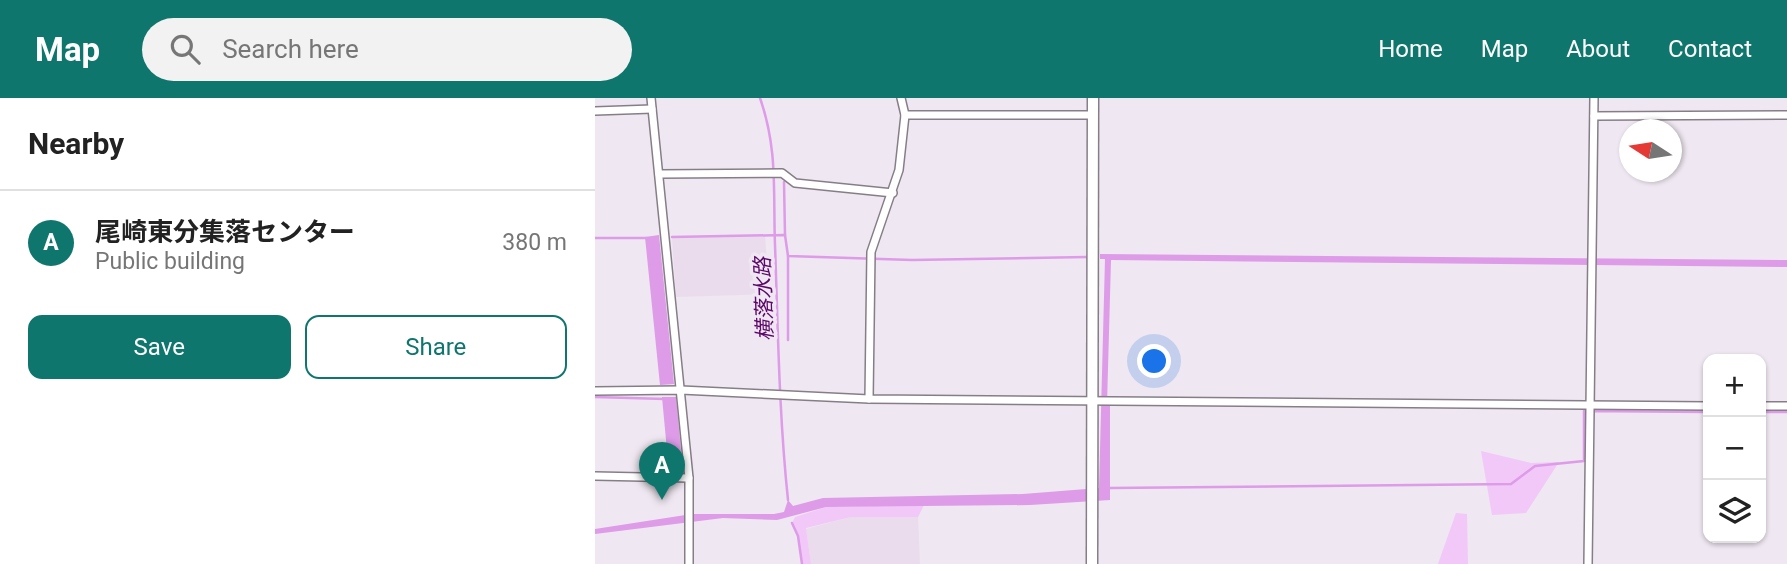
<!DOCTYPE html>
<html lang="en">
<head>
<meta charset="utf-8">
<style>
  body { margin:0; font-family:Roboto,"Noto Sans JP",sans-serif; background:#f2f2f2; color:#222 }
  .controls { position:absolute; right:21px; bottom:21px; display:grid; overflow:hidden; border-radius:14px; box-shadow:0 2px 5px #0004 }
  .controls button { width:63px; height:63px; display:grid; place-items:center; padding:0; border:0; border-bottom:2px solid #e0e0e0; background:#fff; color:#222; font:35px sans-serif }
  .compass { position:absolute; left:1024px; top:21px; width:63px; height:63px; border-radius:50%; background:#fff; box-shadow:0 2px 5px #0004; rotate:282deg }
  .you { position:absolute; left:560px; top:264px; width:24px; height:24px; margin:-18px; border:5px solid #fff; border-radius:50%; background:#1a73e8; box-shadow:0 0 0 10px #1a73e833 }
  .badge { display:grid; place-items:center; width:46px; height:46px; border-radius:50%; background:#0f766e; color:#fff; font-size:23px; font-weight:700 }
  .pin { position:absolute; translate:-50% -58px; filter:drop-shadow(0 2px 4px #0008) }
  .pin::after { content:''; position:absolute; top:37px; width:24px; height:21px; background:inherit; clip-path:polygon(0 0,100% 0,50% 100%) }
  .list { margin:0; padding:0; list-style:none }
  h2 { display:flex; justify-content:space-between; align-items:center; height:91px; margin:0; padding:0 28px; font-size:30px }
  h2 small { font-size:23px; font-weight:400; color:#767676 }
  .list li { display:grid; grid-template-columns:46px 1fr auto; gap:21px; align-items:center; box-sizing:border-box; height:105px; padding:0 28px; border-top:2px solid #e0e0e0 }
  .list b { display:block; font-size:26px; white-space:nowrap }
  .list p { margin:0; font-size:23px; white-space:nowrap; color:#767676 }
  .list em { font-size:23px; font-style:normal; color:#767676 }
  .actions { display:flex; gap:14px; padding:21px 28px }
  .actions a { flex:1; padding:16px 0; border:2px solid #0f766e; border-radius:14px; text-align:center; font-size:24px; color:#0f766e }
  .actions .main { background:#0f766e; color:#fff }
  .icon { flex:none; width:38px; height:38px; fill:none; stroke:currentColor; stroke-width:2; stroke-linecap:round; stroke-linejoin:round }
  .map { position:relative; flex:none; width:1192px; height:466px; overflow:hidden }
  header { display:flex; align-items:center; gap:42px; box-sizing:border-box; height:98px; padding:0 35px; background:#0f766e; color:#fff }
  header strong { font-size:33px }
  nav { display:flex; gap:38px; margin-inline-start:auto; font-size:24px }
  .search { width:490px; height:63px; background:#f2f2f2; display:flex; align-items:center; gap:18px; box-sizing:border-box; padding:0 24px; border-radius:38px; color:#767676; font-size:26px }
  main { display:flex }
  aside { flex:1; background:#fff }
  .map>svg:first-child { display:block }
</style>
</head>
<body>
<header>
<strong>Map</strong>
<div class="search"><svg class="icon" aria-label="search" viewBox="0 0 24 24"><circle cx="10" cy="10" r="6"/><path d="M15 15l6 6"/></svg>Search here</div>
<nav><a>Home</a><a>Map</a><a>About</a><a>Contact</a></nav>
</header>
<main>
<aside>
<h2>Nearby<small></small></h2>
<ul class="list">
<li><span class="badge">A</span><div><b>尾崎東分集落センター</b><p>Public building</p></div><em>380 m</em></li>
</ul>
<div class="actions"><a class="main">Save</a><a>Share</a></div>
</aside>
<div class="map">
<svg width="1192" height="466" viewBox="0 0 1192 466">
  <rect width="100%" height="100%" fill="#efe7f1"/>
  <g fill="#eadcec">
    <path d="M170,137L174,196L81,199L77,139Z"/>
    <path d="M256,419H323L325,466H216L211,431Z"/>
  </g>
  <g fill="#f2c8f9">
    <path d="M886,353L936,365L964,364L931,415L897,417Z"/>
    <path d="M329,407L323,419H256L211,430L216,466H207L203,438L197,425L200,419L231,409Z"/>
    <path d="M861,415L872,416L873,466H843Z"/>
  </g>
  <g fill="#dd9be8">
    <path d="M64,137L79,286L65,287L50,139Z"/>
    <path d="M505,156L1192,162V169L516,162L512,306H515V402L435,407L231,409L182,422L128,420L0,436V431L97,416H179L189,414L193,402L198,408L228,400L428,396L504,390L510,161H505Z"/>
    <path d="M67,299H81L88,374H74Z"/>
  </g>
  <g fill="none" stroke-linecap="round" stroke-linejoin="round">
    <g stroke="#dd9be8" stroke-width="2.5">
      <path d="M165,0C183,51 178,94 180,147C183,232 184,317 193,402"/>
      <path d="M189,84L190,137"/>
      <path d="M77,139L190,137L193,158L317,162L492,159"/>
      <path d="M0,140H52"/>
      <path d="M193,158V242"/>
      <path d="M0,299L70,301"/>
      <path d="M1166,314H1192"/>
      <path d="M515,390L916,386L940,368L989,363V313L1113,314"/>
      <path d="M197,425L203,438L207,466"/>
    </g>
    <defs>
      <g id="street">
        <path d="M56,0L94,380V466"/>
        <path d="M0,13L57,11"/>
        <path d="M310,17H498"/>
        <path d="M999,18L1192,17"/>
        <path d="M64,76L187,75L200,85L298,95"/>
        <path d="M0,293L86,292L274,301L1113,308"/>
        <path d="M274,301L276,154L304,72L310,17L306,0"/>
        <path d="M1166,308H1192"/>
        <path d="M0,378L94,380"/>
        <path d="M993,466L999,0"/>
      </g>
      <path id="secondary" d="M497,466L498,0"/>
    </defs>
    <use href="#street" stroke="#867e87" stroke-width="10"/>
    <use href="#secondary" stroke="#867e87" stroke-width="13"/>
    <use href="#street" stroke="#fff" stroke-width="7"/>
    <use href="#secondary" stroke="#fff" stroke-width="10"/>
  </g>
  <g text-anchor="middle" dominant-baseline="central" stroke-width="7" stroke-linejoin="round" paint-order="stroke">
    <g font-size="21" font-style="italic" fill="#5c0769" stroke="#efe7f1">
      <text transform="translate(169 201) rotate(-92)">横落水路</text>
    </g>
  </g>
</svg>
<div class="controls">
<button>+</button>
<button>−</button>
<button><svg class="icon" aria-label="layers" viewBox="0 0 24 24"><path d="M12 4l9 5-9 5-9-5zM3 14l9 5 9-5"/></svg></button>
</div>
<svg class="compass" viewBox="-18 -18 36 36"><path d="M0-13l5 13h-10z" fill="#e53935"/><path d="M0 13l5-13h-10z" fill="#767676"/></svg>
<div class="you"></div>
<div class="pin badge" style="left:67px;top:402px">A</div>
</div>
</main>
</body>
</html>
